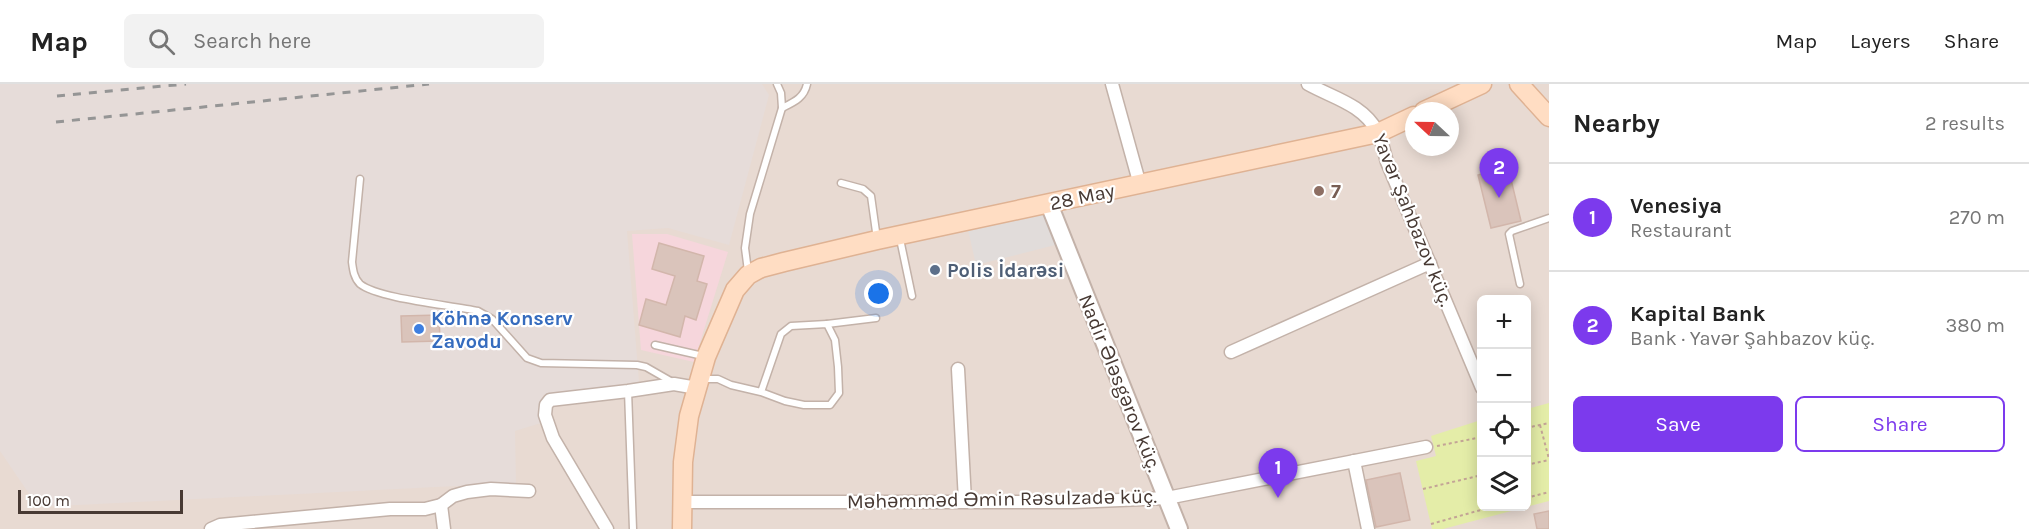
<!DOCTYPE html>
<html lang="en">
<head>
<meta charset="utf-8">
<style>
  body { margin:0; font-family:Karla,sans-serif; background:#f2f2f2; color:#222 }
  .controls { position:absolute; right:18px; bottom:18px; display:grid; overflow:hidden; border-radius:9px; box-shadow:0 3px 15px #0003 }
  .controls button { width:54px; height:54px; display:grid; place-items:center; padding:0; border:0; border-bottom:2px solid #e0e0e0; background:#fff; color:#222; font:30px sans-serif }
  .compass { position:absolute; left:1405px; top:18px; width:54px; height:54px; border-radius:50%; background:#fff; box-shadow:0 3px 15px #0003; rotate:292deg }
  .scale { position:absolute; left:18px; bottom:15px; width:165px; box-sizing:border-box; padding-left:6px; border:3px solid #473933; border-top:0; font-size:16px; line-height:21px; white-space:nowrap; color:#473933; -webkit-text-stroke:4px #fff; paint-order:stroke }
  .you { position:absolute; left:879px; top:210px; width:21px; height:21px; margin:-15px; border:4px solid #fff; border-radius:50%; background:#1a73e8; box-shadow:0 0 0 9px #1a73e833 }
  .badge { display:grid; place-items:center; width:39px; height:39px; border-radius:50%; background:#7c3aed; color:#fff; font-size:20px; font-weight:700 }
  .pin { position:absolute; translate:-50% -50px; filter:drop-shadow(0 2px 3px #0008) }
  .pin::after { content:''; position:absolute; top:32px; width:21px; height:18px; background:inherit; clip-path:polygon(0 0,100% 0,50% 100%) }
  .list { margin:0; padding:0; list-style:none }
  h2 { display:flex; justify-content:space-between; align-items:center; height:78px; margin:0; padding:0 24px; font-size:26px }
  h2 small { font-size:20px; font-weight:400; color:#767676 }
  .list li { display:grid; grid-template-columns:39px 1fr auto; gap:18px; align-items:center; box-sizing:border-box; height:108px; padding:0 24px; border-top:2px solid #e0e0e0 }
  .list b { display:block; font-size:22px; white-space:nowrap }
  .list p { margin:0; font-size:20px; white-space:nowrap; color:#767676 }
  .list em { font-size:20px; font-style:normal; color:#767676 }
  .actions { display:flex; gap:12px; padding:18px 24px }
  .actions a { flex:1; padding:14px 0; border:2px solid #7c3aed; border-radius:9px; text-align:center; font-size:21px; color:#7c3aed }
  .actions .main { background:#7c3aed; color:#fff }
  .icon { flex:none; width:33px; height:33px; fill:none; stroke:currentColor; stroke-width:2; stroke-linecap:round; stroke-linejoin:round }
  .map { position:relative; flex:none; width:1549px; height:445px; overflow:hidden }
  header { display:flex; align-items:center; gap:36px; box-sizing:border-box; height:84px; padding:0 30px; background:#fff; border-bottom:2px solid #e0e0e0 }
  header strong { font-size:28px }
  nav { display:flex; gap:33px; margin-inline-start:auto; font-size:21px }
  .search { width:420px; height:54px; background:#f2f2f2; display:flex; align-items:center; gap:15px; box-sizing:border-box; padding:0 21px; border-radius:9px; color:#767676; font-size:22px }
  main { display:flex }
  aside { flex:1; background:#fff }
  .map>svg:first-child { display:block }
</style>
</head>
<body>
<header>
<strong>Map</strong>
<div class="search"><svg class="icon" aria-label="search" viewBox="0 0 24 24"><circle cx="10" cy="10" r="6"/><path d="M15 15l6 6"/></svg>Search here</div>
<nav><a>Map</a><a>Layers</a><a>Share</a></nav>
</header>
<main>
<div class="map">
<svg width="1549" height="445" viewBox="0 0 1549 445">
  <rect width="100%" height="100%" fill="#f4eae4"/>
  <path fill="#e8dad2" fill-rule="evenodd" d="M0,0H1549V445H0ZM1414,27H1450V63H1414ZM1482,216H1526V422H1482Z"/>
  <path fill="#e6dcd9" d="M0,0H762L769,11L729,161L668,144L627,147L639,298L543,311L541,339L515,347L516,399L38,423L0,367Z"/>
  <path fill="#f6d6dc" d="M632,150H667L728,168L694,278L641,266Z"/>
  <path fill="#e4eda8" d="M1549,319V417L1443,445H1432L1416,377L1436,372L1431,352L1481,336L1482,422H1526L1527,325Z"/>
  <path fill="#e1dcda" d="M1049,120L1063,159L976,181L966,137Z"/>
  <g fill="#dac4bb" stroke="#d2b6ab" stroke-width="1.5">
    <path d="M1508,83L1521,137L1491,144L1478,91Z"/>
    <path d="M659,159L704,172L697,197L707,200L696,236L685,232L680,253L639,241L646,215L666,221L675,192L652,185Z"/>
    <path d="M439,231L440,257L402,258L401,232Z"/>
    <path d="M1400,389L1410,436L1376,443L1366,396Z"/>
    <path d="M1549,427V445H1537L1534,430Z"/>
  </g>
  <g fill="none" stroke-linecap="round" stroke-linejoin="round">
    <defs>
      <g id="service">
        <path d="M782,24C794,18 804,14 807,0"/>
        <path d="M360,95L352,178C353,186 354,194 360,200C379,215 451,221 478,227L492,235L527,274L541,279L637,281L646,283L674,299"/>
        <path d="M841,99L863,105L871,112L877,155"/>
        <path d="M900,155L912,212"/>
        <path d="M748,187L745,164L750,130L782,24L781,9L777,0"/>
        <path d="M1520,200L1509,150L1512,147L1549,134"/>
        <path d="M827,240L876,234"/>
        <path d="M655,261L703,272"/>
        <path d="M703,295H718L731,301L761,308L785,317L804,321H830L839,309L838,283L835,256L827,240L791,242L781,250L761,308"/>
        <path d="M628,307L633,445"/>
      </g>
      <g id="minor">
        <path d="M1112,0L1140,101"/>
        <path d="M1308,0C1333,14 1362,20 1377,47C1382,56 1384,68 1387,78L1482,304"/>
        <path d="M1231,268L1430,179"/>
        <path d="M958,285L965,417"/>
        <path d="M1354,377L1368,445"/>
        <path d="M682,418H1073L1167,414L1426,363"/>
        <path d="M441,421L444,445"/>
        <path d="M211,445L220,441L390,425H425L441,421L453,412L467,408L491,405L529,407"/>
        <path d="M607,445L553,354L545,331L546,321L550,316L628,307L674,300L697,304"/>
      </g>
      <path id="tertiary" d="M1049,120L1179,445"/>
      <g id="secondary">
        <path d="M1519,0L1549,33"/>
        <path d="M1424,27L1482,0"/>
        <path d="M682,445L683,378L689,332L706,273L735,206L748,191L761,184L784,178L877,156L1378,49L1414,32"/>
      </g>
    </defs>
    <use href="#service" stroke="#c3b2a9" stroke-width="9"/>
    <use href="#minor" stroke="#c3b2a9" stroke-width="15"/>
    <use href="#tertiary" stroke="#c3b2a9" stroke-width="20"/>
    <use href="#secondary" stroke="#dfb293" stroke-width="21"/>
    <g stroke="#c3a496" stroke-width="2" stroke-dasharray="3 3" stroke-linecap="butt">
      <path d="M1540,341L1549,375"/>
      <path d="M1526,344L1549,339"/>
      <path d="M1437,362L1482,353"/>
      <path d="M1526,381L1549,376"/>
      <path d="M1423,405L1482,391"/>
      <path d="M1526,414L1549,408"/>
      <path d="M1431,440L1495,422"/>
    </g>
    <use href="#service" stroke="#fff" stroke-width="6"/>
    <use href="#minor" stroke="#fff" stroke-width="12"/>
    <use href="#tertiary" stroke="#fff" stroke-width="16"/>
    <use href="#secondary" stroke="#ffddc3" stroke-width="18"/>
    <g stroke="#959595" stroke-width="3" stroke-dasharray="8 8" stroke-linecap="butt">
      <path d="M57,12L186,0"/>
      <path d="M56,38L429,0"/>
    </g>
  </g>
  <circle fill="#8d6e63" stroke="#fff" stroke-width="2" cx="1319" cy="107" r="6"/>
  <circle fill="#5c6f8a" stroke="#fff" stroke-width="2" cx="935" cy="186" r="6"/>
  <circle fill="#3f7fe0" stroke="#fff" stroke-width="2" cx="419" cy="245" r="6"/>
  <g text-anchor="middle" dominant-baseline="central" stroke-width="4.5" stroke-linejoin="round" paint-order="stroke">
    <g font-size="20" font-weight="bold" fill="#785e54" stroke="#fff" text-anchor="start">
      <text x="1331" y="107">7</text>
    </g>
    <g font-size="20" fill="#473933" stroke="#fff">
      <text transform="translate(1082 113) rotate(-12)">28 May</text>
      <text transform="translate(1413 136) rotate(68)">Yavər Şahbazov küç.</text>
      <text transform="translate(1120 299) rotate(68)">Nadir Ələsgərov küç.</text>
      <text transform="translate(1002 415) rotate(-1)">Məhəmməd Əmin Rəsulzadə küç.</text>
    </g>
    <g font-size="20" font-weight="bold" fill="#4e5e75" stroke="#fff" text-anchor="start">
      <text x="947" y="186">Polis İdarəsi</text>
    </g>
    <g font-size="20" font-weight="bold" fill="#366cbe" stroke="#fff" text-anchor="start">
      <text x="431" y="234">Köhnə Konserv<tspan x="431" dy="23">Zavodu</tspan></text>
    </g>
  </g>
</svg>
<div class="controls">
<button>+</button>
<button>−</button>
<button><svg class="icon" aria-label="locate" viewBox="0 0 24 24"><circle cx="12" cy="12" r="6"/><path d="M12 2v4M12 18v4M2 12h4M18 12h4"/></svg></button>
<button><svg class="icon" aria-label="layers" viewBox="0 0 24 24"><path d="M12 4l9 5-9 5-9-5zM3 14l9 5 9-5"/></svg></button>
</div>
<svg class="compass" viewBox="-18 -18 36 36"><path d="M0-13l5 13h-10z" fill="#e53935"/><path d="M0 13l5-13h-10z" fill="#767676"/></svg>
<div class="scale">100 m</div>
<div class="you"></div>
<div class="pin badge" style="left:1278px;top:414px">1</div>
<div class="pin badge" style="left:1499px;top:114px">2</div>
</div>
<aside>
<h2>Nearby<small>2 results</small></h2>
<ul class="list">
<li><span class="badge">1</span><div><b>Venesiya</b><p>Restaurant</p></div><em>270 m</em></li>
<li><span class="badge">2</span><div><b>Kapital Bank</b><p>Bank · Yavər Şahbazov küç.</p></div><em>380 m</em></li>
</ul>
<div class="actions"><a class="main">Save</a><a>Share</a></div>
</aside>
</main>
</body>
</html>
